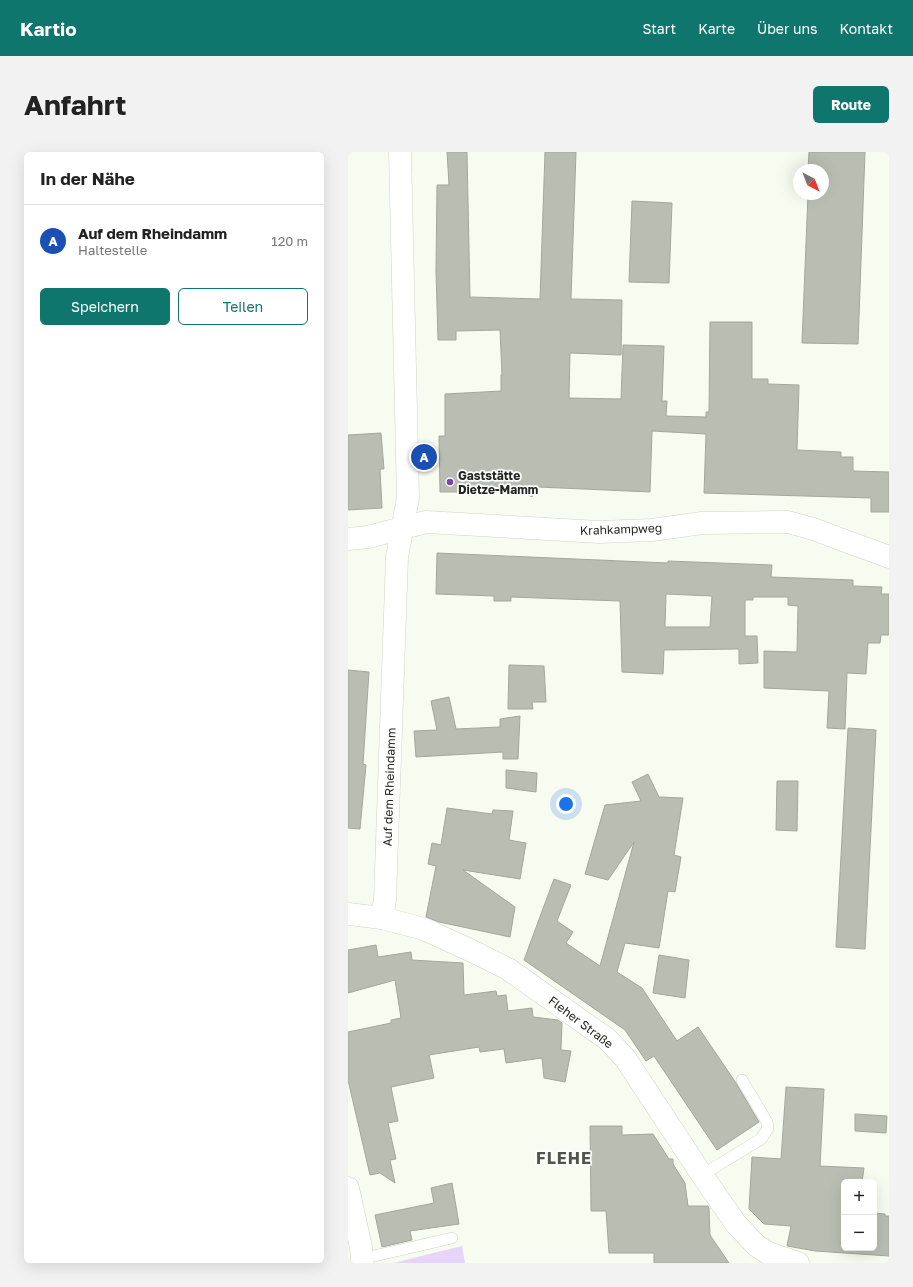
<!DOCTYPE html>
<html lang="de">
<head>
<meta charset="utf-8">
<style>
  body { margin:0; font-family:"Golos Text",sans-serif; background:#f2f2f2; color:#222 }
  .controls { position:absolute; right:12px; bottom:12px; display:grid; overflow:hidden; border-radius:6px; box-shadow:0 4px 16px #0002 }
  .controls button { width:36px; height:36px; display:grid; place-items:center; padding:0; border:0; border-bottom:1px solid #e0e0e0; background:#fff; color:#222; font:20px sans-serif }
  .compass { position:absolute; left:445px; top:12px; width:36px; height:36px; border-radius:50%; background:#fff; box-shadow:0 4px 16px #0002; rotate:138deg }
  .you { position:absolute; left:218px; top:652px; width:14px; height:14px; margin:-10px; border:3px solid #fff; border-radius:50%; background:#1a73e8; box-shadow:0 0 0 6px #1a73e833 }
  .badge { display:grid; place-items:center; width:26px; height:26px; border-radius:50%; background:#0f766e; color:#fff; font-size:13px; font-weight:700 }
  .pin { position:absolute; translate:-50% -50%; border:2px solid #fff; box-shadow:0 1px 4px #0006 }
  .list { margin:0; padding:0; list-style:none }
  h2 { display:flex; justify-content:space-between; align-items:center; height:52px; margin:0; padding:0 16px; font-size:17px }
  h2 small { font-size:13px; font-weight:400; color:#767676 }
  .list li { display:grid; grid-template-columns:26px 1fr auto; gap:12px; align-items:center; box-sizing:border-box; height:72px; padding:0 16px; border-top:1px solid #e0e0e0 }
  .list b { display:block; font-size:15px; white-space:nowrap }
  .list p { margin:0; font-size:13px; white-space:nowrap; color:#767676 }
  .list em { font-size:13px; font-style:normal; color:#767676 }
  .actions { display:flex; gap:8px; padding:12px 16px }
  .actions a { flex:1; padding:9px 0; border:1px solid #0f766e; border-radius:6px; text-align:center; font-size:14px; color:#0f766e }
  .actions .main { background:#0f766e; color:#fff }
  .map { position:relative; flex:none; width:541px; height:1111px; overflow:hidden; border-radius:6px }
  header { display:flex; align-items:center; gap:24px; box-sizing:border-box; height:56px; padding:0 20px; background:#0f766e; color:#fff }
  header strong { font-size:19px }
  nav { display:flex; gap:22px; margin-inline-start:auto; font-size:14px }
  .intro { display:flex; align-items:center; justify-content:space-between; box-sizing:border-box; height:96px; padding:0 24px }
  h1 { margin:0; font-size:28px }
  .button { padding:10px 18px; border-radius:6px; background:#0f766e; color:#fff; font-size:14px; font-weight:700 }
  main { display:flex; gap:24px; padding:0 24px }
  aside { flex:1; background:#fff; border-radius:6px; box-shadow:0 4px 16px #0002 }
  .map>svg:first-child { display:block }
</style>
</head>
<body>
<header>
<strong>Kartio</strong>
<nav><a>Start</a><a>Karte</a><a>Über uns</a><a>Kontakt</a></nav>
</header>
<div class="intro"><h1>Anfahrt</h1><a class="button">Route</a></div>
<main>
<aside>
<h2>In der Nähe<small></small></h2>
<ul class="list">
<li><span class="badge" style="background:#1a4fb4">A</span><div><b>Auf dem Rheindamm</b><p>Haltestelle</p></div><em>120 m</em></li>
</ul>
<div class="actions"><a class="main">Speichern</a><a>Teilen</a></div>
</aside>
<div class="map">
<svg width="541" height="1111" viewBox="0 0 541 1111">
  <rect width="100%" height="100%" fill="#f8fcf0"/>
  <path fill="#e6d5f8" d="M114,1094L117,1111H45Z"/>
  <g fill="#babeb2" stroke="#a3a79c" fill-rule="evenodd">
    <path d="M99,0H119L122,145L192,147L197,0H228L223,147L274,148L273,203L222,201L221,246L273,247L275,193L316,194L314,249H319L318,264L358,265V260H361L362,170H404V227H420V232L451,233L449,298L493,300V305H505V319L541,320V360H523V346L356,341L358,282L304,279L302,340L190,335L184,345L175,340H92L91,284H97V242L153,239V223H154L152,178L108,179V188H90L88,119L89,33H101Z"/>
    <path d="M461,0H517L510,192L454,191L460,42H475V18H460Z"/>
    <path d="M284,49L324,51L321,131L281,130Z"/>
    <path d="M33,281L36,317H32L34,356L0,358V283Z"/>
    <path d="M89,401L320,411V409L424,413L423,425L505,428V434L534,435L533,442H541V483H533L532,491H520L518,522L499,521L497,577L479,576L481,539L416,536V499L449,500L450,454L440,453V445H405V448H397V484H409L410,511L391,512V497L316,498L315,522L274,520L272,449L163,445V449H146V444L88,442ZM318,442L364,444L362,475H317Z"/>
    <path d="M161,513L196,514L198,550H184L185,557H160Z"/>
    <path d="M0,518L21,520L15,612L18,613L12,677L0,676Z"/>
    <path d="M101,545L108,577L152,575V567L172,564L170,607H155V600L68,605L66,579L89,578L83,549Z"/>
    <path d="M500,576L528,578L517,797L488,795Z"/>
    <path d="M158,618L189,621L188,640L158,636Z"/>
    <path d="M300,622L311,645L335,646L326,703L333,705L327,740L320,739L311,796L277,791L269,820L294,836L329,889L350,875L388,931L411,970L369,998L306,904L298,909L277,878L176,808L206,727L223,733L209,769L225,780L218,791L252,814L286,690L260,728L237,722L257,653L293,649L284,630Z"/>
    <path d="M429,629H450L449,679L428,678Z"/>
    <path d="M99,656L144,662L145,658L165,659L161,688L178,691L172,727L115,718L167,755L162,785L91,770L78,765L88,714L80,712L84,691L93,693Z"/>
    <path d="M28,793L30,805L63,800L64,808L115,811L116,843L148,839L149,844L158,843L160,859L184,856L185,865L210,868L214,871L213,898L223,899L217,930L196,926L194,906L158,911L156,897L132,900L131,895L81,903L86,926L43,935L50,969L40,971L48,1007L42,1008L47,1031L32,1021L22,1023L0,928V880L43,871V868L53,866L47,828L0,841V798Z"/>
    <path d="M311,803L341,808L337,846L305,841Z"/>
    <path d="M438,935L476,937L472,1014L516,1016L514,1030H496V1096H526V1061L537,1062V1064H541V1104L467,1099L439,1094L443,1074L416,1072L401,1057L404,1005L433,1007Z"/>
    <path d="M507,962L539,964L538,981L507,979Z"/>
    <path d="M242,974H274V983L305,982L321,1007H325V1012L337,1031L340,1054H360L361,1056L362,1083L381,1111H306V1101H261L258,1059H243Z"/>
    <path d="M104,1031L111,1072L62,1079L64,1088L34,1095L27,1063L86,1051L83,1036Z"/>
  </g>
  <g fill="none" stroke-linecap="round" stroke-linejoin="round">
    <defs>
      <g id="service">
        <path d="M354,1023L413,987L420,976L419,970L394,928"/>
        <path d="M13,1107L104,1086"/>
      </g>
      <g id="minor">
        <path d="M0,387L20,385L78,370L251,380L304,378L354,371L440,370L465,377L541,405"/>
        <path d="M0,762L34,766L76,777L126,800L160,817L259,887L277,906L354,1023L388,1072L409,1094L420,1101L450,1111"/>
        <path d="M34,766L37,747L49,405L60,346L52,0"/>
        <path d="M0,1036L13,1095L14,1111"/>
      </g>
    </defs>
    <use href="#service" stroke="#cfd4c8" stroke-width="12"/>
    <use href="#minor" stroke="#cfd4c8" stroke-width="23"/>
    <use href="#service" stroke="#fff" stroke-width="11"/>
    <use href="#minor" stroke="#fff" stroke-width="22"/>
  </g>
  <circle fill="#813fb3" stroke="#fff" stroke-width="1.5" cx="102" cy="330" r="4"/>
  <g text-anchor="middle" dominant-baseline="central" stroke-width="3.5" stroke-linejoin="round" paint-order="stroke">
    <g font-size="12" font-weight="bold" fill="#232520" stroke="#fff" text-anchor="start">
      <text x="110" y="323">Gaststätte<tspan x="110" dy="14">Dietze-Mamm</tspan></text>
    </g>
    <g font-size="12" fill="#232520" stroke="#fff">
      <text transform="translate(273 377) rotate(-2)">Krahkampweg</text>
      <text transform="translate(41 635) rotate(-88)">Auf dem Rheindamm</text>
      <text transform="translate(233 870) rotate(37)">Fleher Straße</text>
    </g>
    <g font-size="16" font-weight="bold" letter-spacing="1" fill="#52554b" stroke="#fff">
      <text x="216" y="1006">FLEHE</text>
    </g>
  </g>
</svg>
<div class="controls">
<button>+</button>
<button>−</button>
</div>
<svg class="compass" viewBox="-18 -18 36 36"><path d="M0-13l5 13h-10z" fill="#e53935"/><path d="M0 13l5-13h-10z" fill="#767676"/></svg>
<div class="you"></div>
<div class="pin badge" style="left:76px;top:305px;background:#1a4fb4">A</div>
</div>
</main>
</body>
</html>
